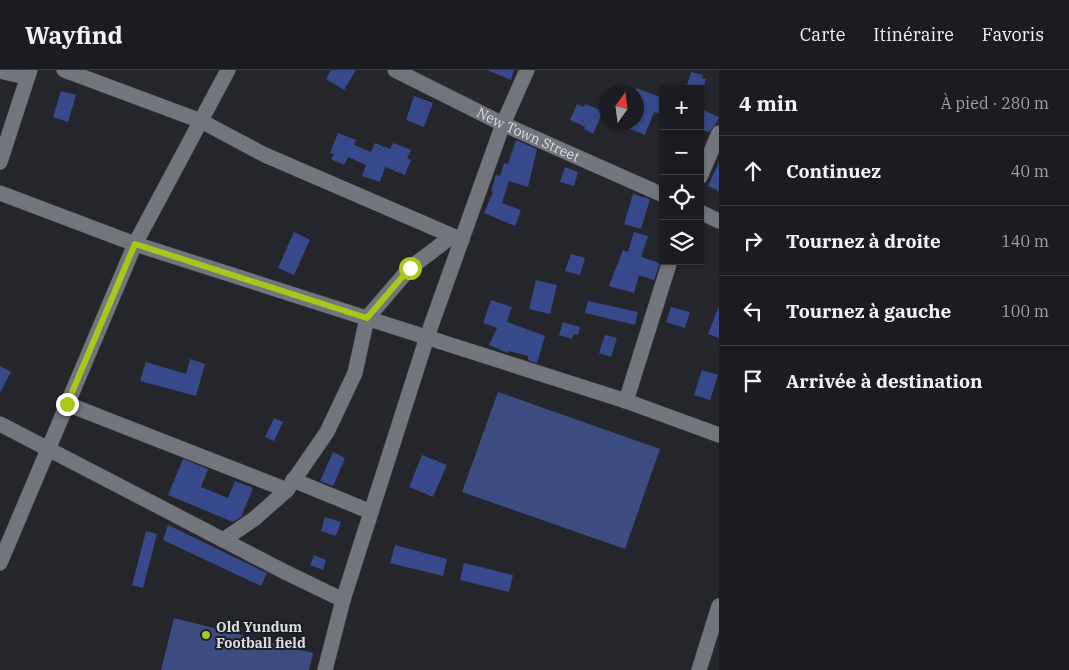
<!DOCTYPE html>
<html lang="fr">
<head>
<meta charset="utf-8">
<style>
  body { margin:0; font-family:"IBM Plex Serif",serif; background:#28292e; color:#f1f3f6 }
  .controls { position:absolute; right:15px; top:15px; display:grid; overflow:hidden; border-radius:0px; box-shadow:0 1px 4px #0004 }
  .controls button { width:45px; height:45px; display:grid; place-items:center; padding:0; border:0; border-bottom:1px solid #393a3f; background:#1b1c21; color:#f1f3f6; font:25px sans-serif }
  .compass { position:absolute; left:599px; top:15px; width:45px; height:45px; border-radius:50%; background:#1b1c21; box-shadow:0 1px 4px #0004; rotate:14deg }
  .stop { position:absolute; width:15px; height:15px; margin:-11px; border:4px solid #a9c71b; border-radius:50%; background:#fff }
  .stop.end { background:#a9c71b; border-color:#fff; box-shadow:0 1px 5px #0008 }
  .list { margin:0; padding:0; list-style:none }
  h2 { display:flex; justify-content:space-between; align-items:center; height:65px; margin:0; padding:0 20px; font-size:21px }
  h2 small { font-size:16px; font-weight:400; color:#a0a1a5 }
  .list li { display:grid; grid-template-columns:32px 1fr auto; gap:15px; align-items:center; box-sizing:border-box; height:70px; padding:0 20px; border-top:1px solid #393a3f }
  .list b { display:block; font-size:19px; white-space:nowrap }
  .list em { font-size:16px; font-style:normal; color:#a0a1a5 }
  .icon { flex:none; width:28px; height:28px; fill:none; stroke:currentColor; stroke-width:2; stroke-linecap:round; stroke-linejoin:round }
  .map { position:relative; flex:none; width:719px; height:600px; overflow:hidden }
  header { display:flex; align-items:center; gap:30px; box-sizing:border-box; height:70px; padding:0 25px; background:#1b1c21; border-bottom:1px solid #393a3f }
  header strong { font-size:24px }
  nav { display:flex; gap:28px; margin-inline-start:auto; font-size:18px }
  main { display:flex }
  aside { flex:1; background:#1b1c21 }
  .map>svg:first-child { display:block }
</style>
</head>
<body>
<header>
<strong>Wayfind</strong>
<nav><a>Carte</a><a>Itinéraire</a><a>Favoris</a></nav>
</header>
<main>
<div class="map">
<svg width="719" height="600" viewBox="0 0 719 600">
  <rect width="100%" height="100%" fill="#24262c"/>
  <g fill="#3d4c80">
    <path d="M498,322L660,379L625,479L462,422Z"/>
    <path d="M174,548L313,583L309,600H161Z"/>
  </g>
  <g fill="#37488b">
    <path d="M331,0H356L344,20L326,9Z"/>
    <path d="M487,0H514L511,10Z"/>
    <path d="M691,2L703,5L702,8L706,9L703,19H686Z"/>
    <path d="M636,18L663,28V45L654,42L645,65L615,53L636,52Z"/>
    <path d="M61,21L76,25L68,52L53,47Z"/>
    <path d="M414,26L433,33L424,57L406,50Z"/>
    <path d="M577,34L584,37L585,34L603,41L593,64L584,59L585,57L570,50Z"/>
    <path d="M700,39L719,47L716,54L709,62L700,59Z"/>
    <path d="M338,63L356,70L354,75L371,82L375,73L390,79L393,73L411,80L407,88L411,90L405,105L385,97L380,112L362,106L366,95L348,87L344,95L331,89L334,84L330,83Z"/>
    <path d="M516,70L537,79L528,117L509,111L502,133L521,140L515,156L484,143L493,122L491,121L496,105L500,106L504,93L508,94Z"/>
    <path d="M719,92V121L708,116Z"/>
    <path d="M565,97L578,102L574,116L560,112Z"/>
    <path d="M633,124L650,129L641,159L624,154Z"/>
    <path d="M294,162L310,170L294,205L278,198Z"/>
    <path d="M634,162L648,166L641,187L660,193L654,210L639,205L634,223L609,216L623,180L628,182Z"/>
    <path d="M571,184L585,188L580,205L565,201Z"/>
    <path d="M536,210L557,215L550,244L529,239Z"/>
    <path d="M491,230L512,237L507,252L545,266L537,293L528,290V286L509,281L508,283L489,275L497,258L483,253Z"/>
    <path d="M588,231L638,242L635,255L585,243Z"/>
    <path d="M671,237L690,242L685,258L666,252Z"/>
    <path d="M718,238H719V268L708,264Z"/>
    <path d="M563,252L580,257L578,265L574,264L572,269L559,265Z"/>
    <path d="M605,265L617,268L611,287L599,283Z"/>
    <path d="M190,289L205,294L196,326L140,311L146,292L186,304Z"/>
    <path d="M0,296L11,302L0,323Z"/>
    <path d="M702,300L718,305L710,330L694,325Z"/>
    <path d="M274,348L283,352L274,371L265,367Z"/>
    <path d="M333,382L345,388L333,416L320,411Z"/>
    <path d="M422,385L447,395L433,427L409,417Z"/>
    <path d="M183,389L208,399L201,417L228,428L235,411L253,418L241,447L233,452L168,425Z"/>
    <path d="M325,447L341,452L336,466L321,461Z"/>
    <path d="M168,455L267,503L261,516L163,470Z"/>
    <path d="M146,461L157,464L143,518L132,515Z"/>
    <path d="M395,475L447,489L443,506L390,493Z"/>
    <path d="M314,485L326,490L323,500L310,495Z"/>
    <path d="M464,493L513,505L509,522L460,510Z"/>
  </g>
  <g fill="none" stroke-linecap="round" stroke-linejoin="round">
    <defs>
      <g id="minor">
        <path d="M64,0L201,51L265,85L462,170"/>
        <path id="s1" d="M395,0L503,54L663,125"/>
        <path d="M0,1L26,7"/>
        <path d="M0,92L30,0"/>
        <path d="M700,107L719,63"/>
        <path d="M0,123L135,174L626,331L719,365"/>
        <path d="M700,142L719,151"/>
        <path d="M626,331L670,191"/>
        <path d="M67,334L287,420"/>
        <path d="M0,354L285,502L343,530L325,600"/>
        <path d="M293,410L371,442"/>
        <path d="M223,470L254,449L287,420L327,362L355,303L367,248L410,198L451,167"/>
        <path d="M0,493L135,174L228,0"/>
        <path d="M343,530L427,267L503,54L527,0"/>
        <path d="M699,600L719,536"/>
      </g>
    </defs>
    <use href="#minor" stroke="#3f4045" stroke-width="16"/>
    <use href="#minor" stroke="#72757c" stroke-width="15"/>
  </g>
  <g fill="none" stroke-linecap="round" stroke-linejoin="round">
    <path stroke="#a9c71b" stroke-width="6" d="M67,334L135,174L367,248L410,198"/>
  </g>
  <circle fill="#a9c71b" stroke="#1a1d22" stroke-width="2" cx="206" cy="565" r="5"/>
  <g text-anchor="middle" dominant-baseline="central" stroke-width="4" stroke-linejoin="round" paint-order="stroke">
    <g font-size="14" fill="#dcdde2" stroke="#1a1d22">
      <text stroke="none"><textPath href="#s1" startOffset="148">New Town Street</textPath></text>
    </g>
    <g font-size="14" font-weight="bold" fill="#dcdde2" stroke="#1a1d22" text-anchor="start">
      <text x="216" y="557">Old Yundum<tspan x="216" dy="16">Football field</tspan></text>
    </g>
  </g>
</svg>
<div class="controls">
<button>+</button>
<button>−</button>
<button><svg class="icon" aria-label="locate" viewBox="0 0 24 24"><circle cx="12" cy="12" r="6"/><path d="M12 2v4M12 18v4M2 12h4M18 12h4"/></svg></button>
<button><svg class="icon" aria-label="layers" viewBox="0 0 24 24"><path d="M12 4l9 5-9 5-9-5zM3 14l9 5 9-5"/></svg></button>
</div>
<svg class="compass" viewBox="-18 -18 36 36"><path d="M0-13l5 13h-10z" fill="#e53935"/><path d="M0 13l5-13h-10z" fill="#a0a1a5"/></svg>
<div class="stop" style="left:410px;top:198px"></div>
<div class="stop end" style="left:67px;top:334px"></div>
</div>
<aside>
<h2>4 min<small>À pied · 280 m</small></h2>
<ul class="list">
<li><svg class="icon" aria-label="ahead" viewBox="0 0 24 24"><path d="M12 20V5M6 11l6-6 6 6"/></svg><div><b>Continuez</b></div><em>40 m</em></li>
<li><svg class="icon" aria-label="right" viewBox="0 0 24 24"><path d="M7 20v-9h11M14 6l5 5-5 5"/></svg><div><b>Tournez à droite</b></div><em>140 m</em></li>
<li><svg class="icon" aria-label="left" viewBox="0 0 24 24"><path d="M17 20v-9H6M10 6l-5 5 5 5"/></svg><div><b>Tournez à gauche</b></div><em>100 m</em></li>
<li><svg class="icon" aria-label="arrive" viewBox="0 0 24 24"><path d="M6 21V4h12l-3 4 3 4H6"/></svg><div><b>Arrivée à destination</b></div></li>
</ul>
</aside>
</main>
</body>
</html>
